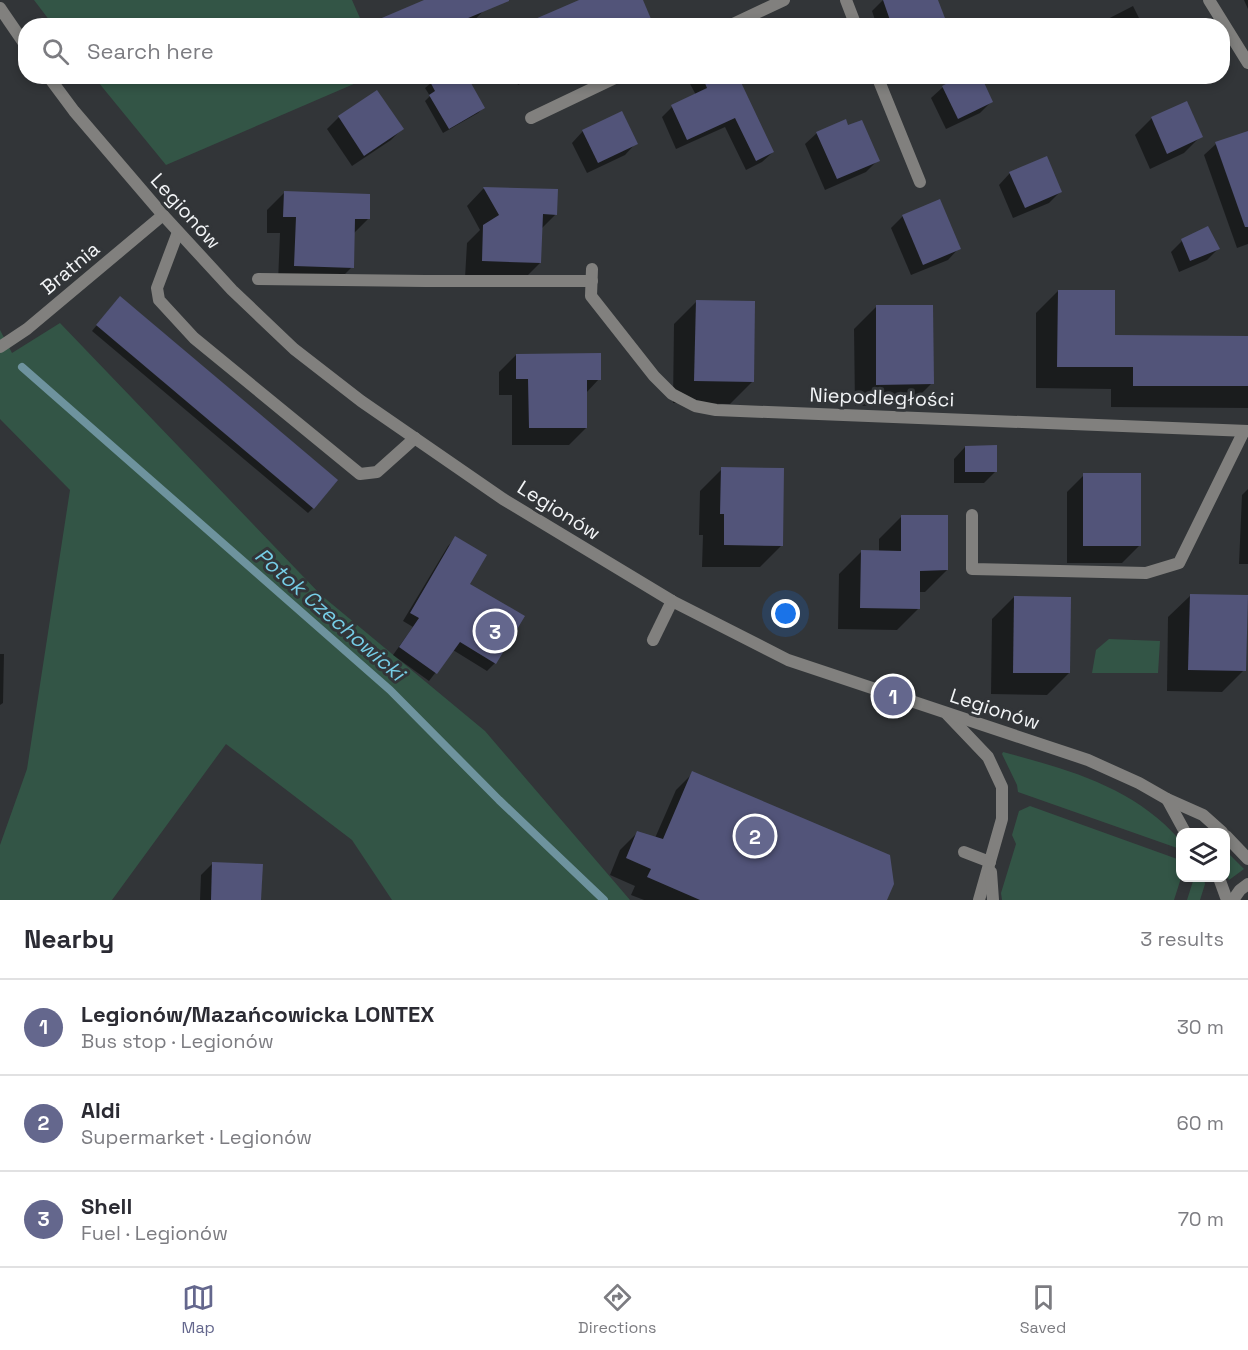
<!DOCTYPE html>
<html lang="en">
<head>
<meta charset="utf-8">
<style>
  body { margin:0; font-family:"Space Grotesk",sans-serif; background:#f7f7f7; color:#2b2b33 }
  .controls { position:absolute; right:18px; bottom:18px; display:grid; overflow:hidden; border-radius:12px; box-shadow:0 3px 9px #0003 }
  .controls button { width:54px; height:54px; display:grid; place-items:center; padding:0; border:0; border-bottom:2px solid #e1e1e2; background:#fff; color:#2b2b33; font:30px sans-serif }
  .you { position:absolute; left:786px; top:614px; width:21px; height:21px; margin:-15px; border:4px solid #fff; border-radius:50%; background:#1a73e8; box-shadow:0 0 0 9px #1a73e833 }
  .badge { display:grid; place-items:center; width:39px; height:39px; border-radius:50%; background:#64678d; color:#fff; font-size:20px; font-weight:700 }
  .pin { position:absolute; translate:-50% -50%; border:3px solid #fff; box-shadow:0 2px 6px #0006 }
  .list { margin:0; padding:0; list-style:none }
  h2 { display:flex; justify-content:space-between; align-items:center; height:78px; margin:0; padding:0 24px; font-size:26px }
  h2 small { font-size:20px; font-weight:400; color:#7c7c81 }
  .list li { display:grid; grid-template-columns:39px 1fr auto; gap:18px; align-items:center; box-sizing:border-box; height:96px; padding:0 24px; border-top:2px solid #e1e1e2 }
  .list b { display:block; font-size:22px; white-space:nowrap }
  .list p { margin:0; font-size:20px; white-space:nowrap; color:#7c7c81 }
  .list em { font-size:20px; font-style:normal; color:#7c7c81 }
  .icon { flex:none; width:33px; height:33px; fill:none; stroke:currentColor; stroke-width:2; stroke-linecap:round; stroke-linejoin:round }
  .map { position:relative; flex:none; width:1248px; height:900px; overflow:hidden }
  .search { position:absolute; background:#fff; box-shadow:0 3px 9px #0003; left:18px; right:18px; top:18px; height:66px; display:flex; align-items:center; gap:15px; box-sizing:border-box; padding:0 21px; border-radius:24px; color:#7c7c81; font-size:22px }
  .sheet { height:366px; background:#fff }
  nav { display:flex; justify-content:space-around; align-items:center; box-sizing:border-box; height:84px; border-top:2px solid #e1e1e2; background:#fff; font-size:16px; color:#7c7c81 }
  nav a { display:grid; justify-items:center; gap:3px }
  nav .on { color:#64678d }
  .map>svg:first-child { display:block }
</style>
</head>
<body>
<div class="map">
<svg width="1248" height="900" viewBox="0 0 1248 900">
  <rect width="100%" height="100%" fill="#323538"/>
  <g fill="#335546">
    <path d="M34,0H352L363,25H53Z"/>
    <path d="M94,77H370L166,165Z"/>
    <path d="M60,323L321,595L485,731L630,900H392L352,840L226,744L112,900H0V845L27,769L70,490L0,419V330L12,353Z"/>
    <path d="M1109,639L1160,641L1158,673H1092L1096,650Z"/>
    <path d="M1003,752C1070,770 1133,787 1180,840V849L1018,792L1017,785L1002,754Z"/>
    <path d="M1030,806L1180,860L1181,878L1174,900H1002L1001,893L1016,844L1012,835L1019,811Z"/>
    <path d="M1226,851L1244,869L1229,880L1226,874Z"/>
    <path d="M1194,878H1204L1205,884L1200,900H1187Z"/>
  </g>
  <g fill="#0007">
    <path d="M428,0H481L485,9L469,26H372Z"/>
    <path d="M883,0H936L942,26H877L872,11Z"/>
    <path d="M1244,0H1248V9Z"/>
    <path d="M1133,6L1143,26H1097L1100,23Z"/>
    <path d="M514,76H536L518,85Z"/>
    <path d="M694,76H737L773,152L762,162L746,170L725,127L676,149L662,117L672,107L696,95L689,82Z"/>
    <path d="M797,76H810L800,82Z"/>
    <path d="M431,83L483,108L478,113L443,133L425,101L430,96L425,88Z"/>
    <path d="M943,87L991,102L980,113L946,129L931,98Z"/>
    <path d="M339,117L402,129L391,140L352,166L327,129Z"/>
    <path d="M1152,118L1201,136L1184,153L1150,169L1135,135Z"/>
    <path d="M583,131L636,143L625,155L587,173L572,143Z"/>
    <path d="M817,133L878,160L866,172L825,190L805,144Z"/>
    <path d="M1248,133V244L1237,248L1204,155L1216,144Z"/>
    <path d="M1010,173L1060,192L1049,203L1013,218L999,185Z"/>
    <path d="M483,189L556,191V214L541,229L540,263L523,280L465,278L467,243L480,230L467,206Z"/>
    <path d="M284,193L368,219L353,234L352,267L335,284L278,282L280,233H267V210Z"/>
    <path d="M903,216L959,248L948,260L911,275L891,228Z"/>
    <path d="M1182,241L1218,249L1207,260L1179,272L1171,252Z"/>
    <path d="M1058,291L1113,337H1248V408L1111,407V389L1036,388V313Z"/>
    <path d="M696,302L752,382L730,404L673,403L674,324Z"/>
    <path d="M115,303L313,508L308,513L92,331Z"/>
    <path d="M876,307L932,383L910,405L855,406L854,329Z"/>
    <path d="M516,355L599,379L586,393V428L569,445H512V395H499V372Z"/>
    <path d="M965,447L996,471L984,483H954V459Z"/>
    <path d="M722,469L782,545L760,567H702L703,535H699L700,491Z"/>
    <path d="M1084,475L1139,546L1122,563H1067V492Z"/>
    <path d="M1248,489V564H1239L1242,495Z"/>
    <path d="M901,517L947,570L925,592H919V608L897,630L838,629L839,574L861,552H879V539Z"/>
    <path d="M456,538L468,584L495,663L487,671L453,650L429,681L393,655L413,627L403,621L448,546Z"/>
    <path d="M1191,595L1244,670L1222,692L1167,691L1168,617Z"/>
    <path d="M1014,597L1069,673L1047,695L991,694L992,619Z"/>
    <path d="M0,654H4L3,703L0,705Z"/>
    <path d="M693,773L885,900H644L631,895L635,886L610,875L620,850L637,833L655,838L676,790Z"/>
    <path d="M213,863L260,900H200L201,875Z"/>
  </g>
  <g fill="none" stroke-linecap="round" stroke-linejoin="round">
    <path stroke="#6e939e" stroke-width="8" d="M22,367L390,690L499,800L604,900"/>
  </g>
  <g fill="#525479">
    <path d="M424,0H509V1L449,26H363Z"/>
    <path d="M579,0H643L651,19L636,26H519Z"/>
    <path d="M883,0H938L948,26H892Z"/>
    <path d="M427,76H467L485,108L449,129L429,95L435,91Z"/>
    <path d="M702,76H738L774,152L756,161L735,118L687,140L671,105L707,88Z"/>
    <path d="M961,76H981L993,102L958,119L942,86Z"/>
    <path d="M377,90L404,129L364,156L338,116Z"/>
    <path d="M1187,101L1203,137L1167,154L1151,117Z"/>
    <path d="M622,111L638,144L598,163L582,130Z"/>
    <path d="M846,119L848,125L862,120L880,161L837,179L816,132Z"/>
    <path d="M1248,131V227H1245L1215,142Z"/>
    <path d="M1047,156L1062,192L1025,208L1009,172Z"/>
    <path d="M483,187L558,189L557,215L543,214L541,263L482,261L483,225L499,215Z"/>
    <path d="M284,191L370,194V219H355L354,268L294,266L296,217H283Z"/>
    <path d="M940,199L961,249L923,265L902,215Z"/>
    <path d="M1208,226L1220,249L1190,261L1181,239Z"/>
    <path d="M1058,290H1115V335L1248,336V386H1133V367H1057Z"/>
    <path d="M120,296L338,480L314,509L96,325Z"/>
    <path d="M696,300L755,301L754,382L694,381Z"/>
    <path d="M876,305H933L934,384L876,385Z"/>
    <path d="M601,353V380H587V428H529L528,379H516V354Z"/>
    <path d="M997,445V472H965V446Z"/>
    <path d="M721,467L784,468L783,546L724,545V514H720Z"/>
    <rect x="1083" y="473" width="58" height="73"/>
    <path d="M901,515H948V570L920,571V609L860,608L861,550L901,551Z"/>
    <path d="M455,536L487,555L470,584L525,616L496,664L460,642L437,674L399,647L419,618L410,613Z"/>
    <path d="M1190,594L1248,595L1246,671L1188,670Z"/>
    <path d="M1014,596L1071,597L1070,673H1013Z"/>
    <path d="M692,771L890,855L894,884L887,900H700L647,877L651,869L626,858L637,831L663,839Z"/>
    <path d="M212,862L263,864L261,900H211Z"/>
  </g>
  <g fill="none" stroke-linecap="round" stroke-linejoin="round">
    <g stroke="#81807e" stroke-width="12">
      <path d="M729,26L784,0"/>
      <path d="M531,118L619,76"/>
      <path d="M178,232L157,288L159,300L194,338L360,474L377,472L415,438"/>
      <path d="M258,279L425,281H592"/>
      <path d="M972,515V569L1146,573L1179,563L1244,431"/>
      <path d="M653,640L672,601"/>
      <path d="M947,714L988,757L1002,787V819L979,900"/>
      <path d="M964,852L990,862"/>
      <path d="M991,872L993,900"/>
    </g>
    <g stroke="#81807e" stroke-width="12">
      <path d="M846,0L856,26"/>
      <path d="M1209,0L1248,63"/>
      <path d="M877,76L920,182"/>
      <path d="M592,269L591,296L654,376L672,394L695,406L716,410L1248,431"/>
      <path d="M0,347L27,329L163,215"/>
    </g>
    <g stroke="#81807e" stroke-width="12">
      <path d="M0,8L26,46"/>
      <path d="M48,76L74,111L163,215L232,290L294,349L361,401L503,499L672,601L788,660L1088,760L1139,783L1167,799L1203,815L1222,832"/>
      <path d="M1167,799L1185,832"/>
      <path d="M1226,836L1248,859"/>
      <path d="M1219,878L1227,900"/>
      <path d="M1233,900L1240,890L1248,884"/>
    </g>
  </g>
  <g text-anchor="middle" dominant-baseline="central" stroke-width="6" stroke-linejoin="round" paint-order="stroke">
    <g font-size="20" fill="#f2f4f6" stroke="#323538">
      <text transform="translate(186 211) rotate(48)">Legionów</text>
      <text transform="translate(70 268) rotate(-40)">Bratnia</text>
      <text transform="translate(882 397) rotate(2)">Niepodległości</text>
      <text transform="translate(559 510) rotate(32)">Legionów</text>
      <text transform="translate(995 709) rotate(18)">Legionów</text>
    </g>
    <g font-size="21" font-style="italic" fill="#76cde6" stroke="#323538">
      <text transform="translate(330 614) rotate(41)">Potok Czechowicki</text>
    </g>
  </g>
</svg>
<div class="controls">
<button><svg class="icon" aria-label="layers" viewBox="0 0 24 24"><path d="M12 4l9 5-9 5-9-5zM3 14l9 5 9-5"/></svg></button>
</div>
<div class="you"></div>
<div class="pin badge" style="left:893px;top:696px">1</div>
<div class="pin badge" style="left:755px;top:836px">2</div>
<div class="pin badge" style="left:495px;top:631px">3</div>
<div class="search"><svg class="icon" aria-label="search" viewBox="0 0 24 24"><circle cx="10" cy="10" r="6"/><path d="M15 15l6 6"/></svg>Search here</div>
</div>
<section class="sheet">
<h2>Nearby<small>3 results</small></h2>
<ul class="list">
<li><span class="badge">1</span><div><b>Legionów/Mazańcowicka LONTEX</b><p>Bus stop · Legionów</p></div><em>30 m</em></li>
<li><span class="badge">2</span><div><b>Aldi</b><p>Supermarket · Legionów</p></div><em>60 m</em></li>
<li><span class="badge">3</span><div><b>Shell</b><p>Fuel · Legionów</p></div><em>70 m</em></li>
</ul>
</section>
<nav>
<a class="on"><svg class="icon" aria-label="map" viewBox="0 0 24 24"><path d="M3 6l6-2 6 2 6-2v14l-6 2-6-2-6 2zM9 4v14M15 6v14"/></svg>Map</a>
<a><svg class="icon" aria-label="directions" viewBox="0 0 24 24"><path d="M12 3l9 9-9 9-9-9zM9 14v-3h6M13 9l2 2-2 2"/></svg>Directions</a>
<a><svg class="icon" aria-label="saved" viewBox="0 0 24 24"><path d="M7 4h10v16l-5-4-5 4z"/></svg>Saved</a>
</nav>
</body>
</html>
